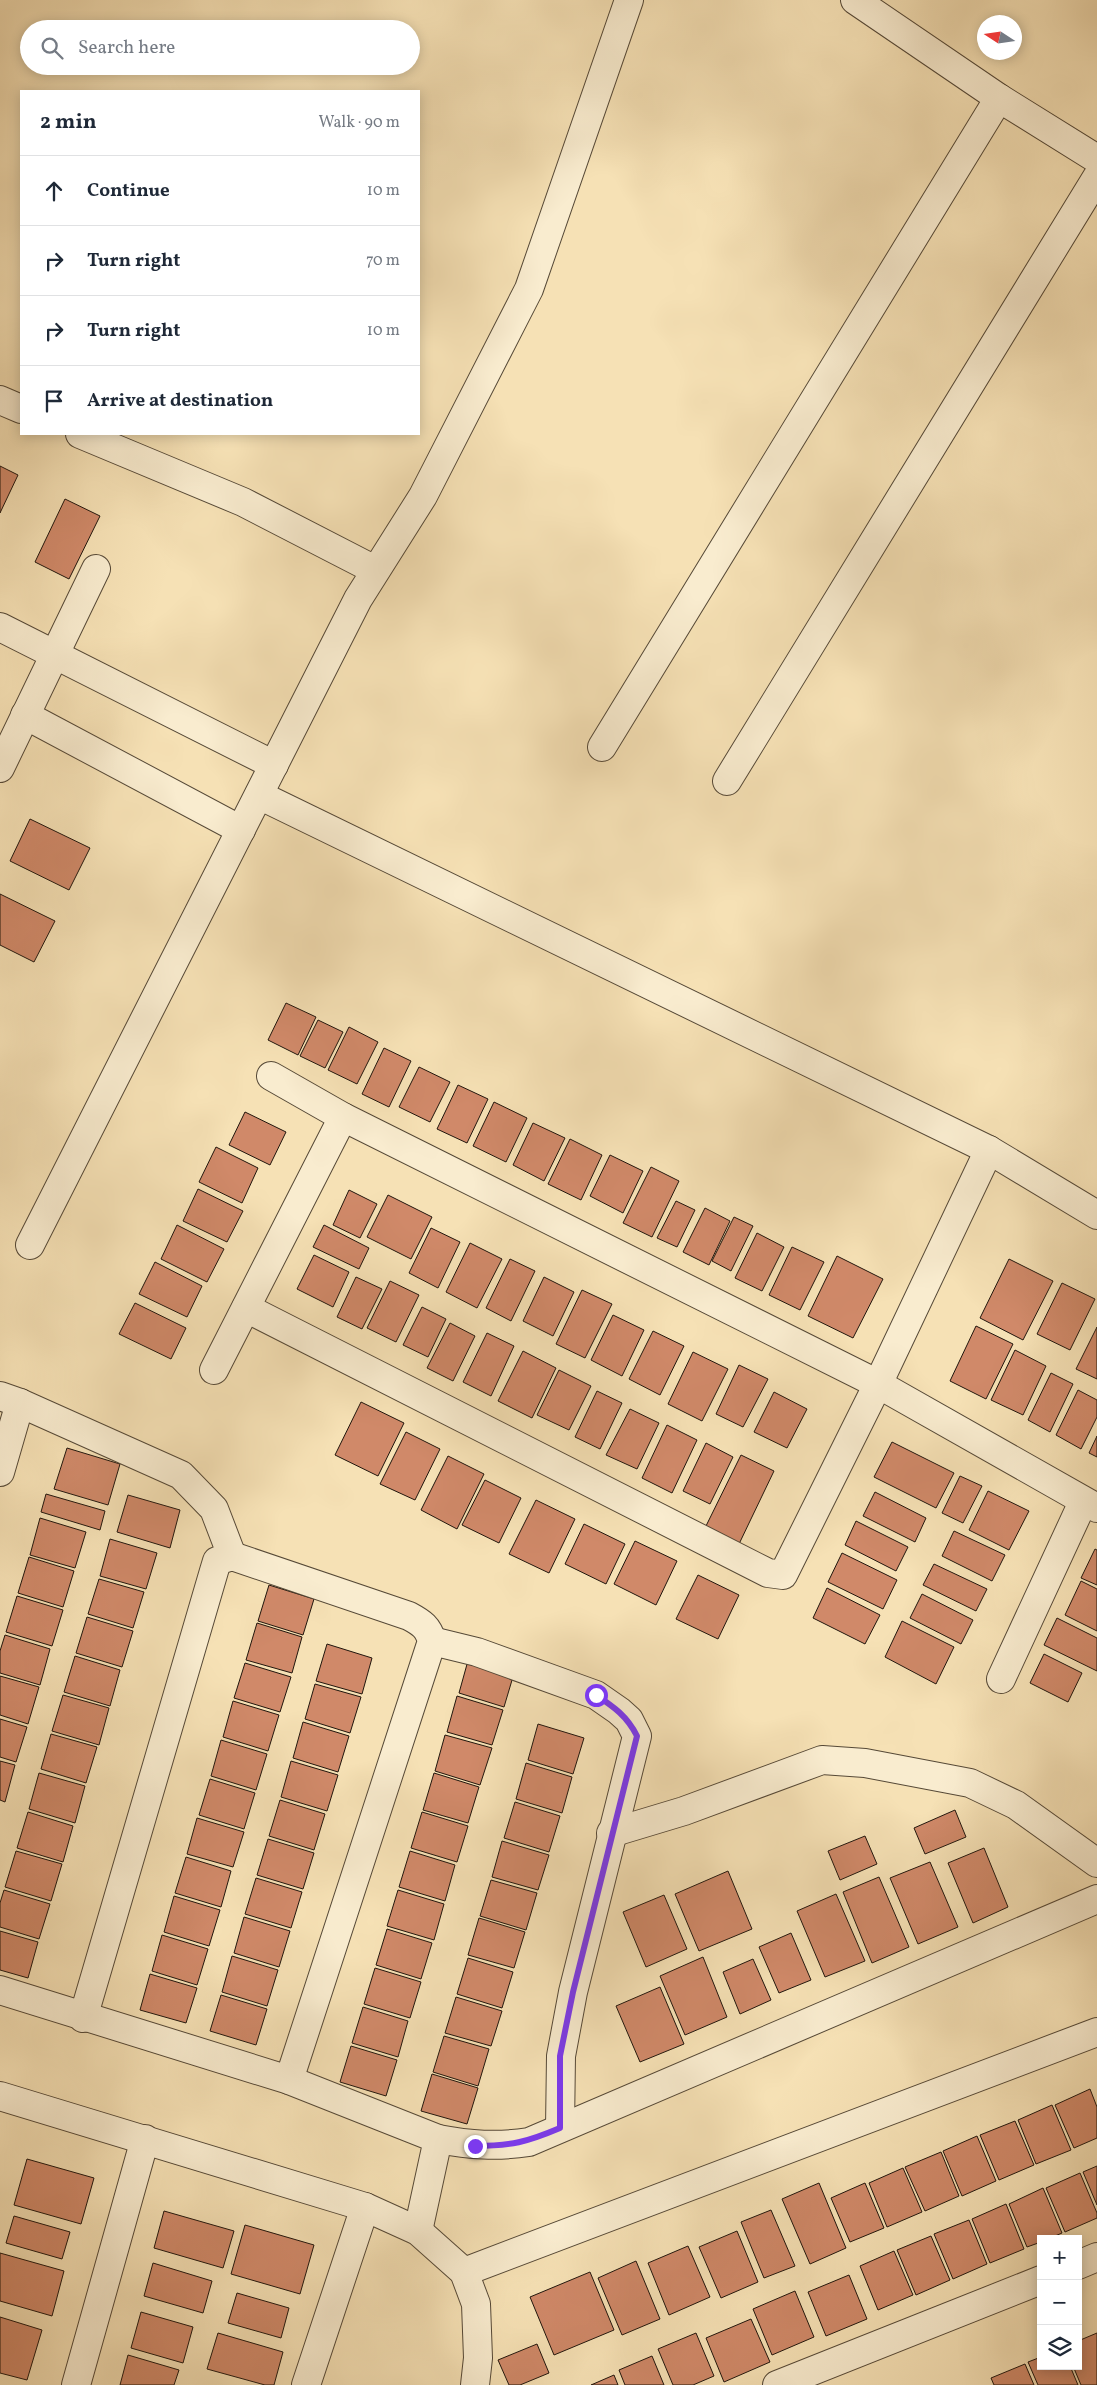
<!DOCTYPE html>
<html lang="en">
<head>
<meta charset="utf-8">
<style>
  body { margin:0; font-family:Vollkorn,serif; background:#f6f6f7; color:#1f2937 }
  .controls { position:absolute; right:15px; bottom:15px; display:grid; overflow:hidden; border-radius:0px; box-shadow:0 2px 12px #0003 }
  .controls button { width:45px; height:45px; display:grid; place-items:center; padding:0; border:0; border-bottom:1px solid #e0e1e3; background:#fff; color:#1f2937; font:25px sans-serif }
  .compass { position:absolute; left:977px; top:15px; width:45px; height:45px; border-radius:50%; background:#fff; box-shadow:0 2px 12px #0003; rotate:282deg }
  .stop { position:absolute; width:15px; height:15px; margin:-11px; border:4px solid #7c3aed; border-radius:50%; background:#fff }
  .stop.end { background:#7c3aed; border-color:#fff; box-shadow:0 1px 5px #0008 }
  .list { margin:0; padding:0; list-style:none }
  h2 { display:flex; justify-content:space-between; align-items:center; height:65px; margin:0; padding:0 20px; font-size:21px }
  h2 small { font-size:16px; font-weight:400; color:#747a83 }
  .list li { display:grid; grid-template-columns:32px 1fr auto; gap:15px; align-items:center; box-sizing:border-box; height:70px; padding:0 20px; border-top:1px solid #e0e1e3 }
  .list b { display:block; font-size:19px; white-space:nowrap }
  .list em { font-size:16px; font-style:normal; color:#747a83 }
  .icon { flex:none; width:28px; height:28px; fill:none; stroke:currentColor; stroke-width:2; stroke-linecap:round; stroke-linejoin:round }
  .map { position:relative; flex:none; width:1097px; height:2385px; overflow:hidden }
  .search { position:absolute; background:#fff; box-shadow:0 2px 12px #0003; left:20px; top:20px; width:400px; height:55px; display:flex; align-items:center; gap:12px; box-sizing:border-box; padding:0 18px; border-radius:28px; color:#747a83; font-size:19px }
  .panel { position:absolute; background:#fff; box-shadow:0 2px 12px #0003; left:20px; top:90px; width:400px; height:345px; border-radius:0px }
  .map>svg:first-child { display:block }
</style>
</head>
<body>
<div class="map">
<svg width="1097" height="2385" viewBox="0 0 1097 2385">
  <rect width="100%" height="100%" fill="#f6e1b5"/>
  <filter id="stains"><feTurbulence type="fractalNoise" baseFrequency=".004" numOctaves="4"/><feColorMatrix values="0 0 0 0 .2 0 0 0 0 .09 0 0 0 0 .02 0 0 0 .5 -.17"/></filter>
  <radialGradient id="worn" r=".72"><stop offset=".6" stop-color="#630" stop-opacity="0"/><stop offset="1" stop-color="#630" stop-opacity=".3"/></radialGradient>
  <g fill="#d08969" stroke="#21160d">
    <path d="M0,466L18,475L0,513Z"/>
    <path d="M65,499L100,516L69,579L35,562Z"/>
    <path d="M30,819L90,848L69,890L10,861Z"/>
    <path d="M0,894L55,921L34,962L0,945Z"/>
    <path d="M286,1003L316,1017L298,1055L268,1040Z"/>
    <path d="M318,1020L343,1032L325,1068L300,1056Z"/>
    <path d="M349,1027L378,1042L357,1084L328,1070Z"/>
    <path d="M384,1048L411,1061L389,1107L362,1094Z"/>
    <path d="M419,1067L450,1082L430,1122L399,1107Z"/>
    <path d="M458,1085L488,1099L467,1143L437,1129Z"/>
    <path d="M494,1102L527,1118L506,1162L473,1146Z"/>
    <path d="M245,1112L286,1132L270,1165L229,1145Z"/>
    <path d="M533,1123L565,1138L544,1181L513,1165Z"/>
    <path d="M570,1139L602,1155L581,1200L548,1184Z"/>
    <path d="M216,1147L258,1168L242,1203L199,1182Z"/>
    <path d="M610,1155L643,1171L623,1213L590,1196Z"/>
    <path d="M651,1167L679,1181L652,1237L623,1223Z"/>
    <path d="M198,1189L243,1211L227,1242L183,1221Z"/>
    <path d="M349,1190L377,1204L360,1238L333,1225Z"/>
    <path d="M388,1195L432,1217L411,1259L367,1237Z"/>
    <path d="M676,1201L695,1210L677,1247L657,1238Z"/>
    <path d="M705,1208L730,1221L709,1265L683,1252Z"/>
    <path d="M734,1217L753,1226L731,1271L712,1261Z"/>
    <path d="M177,1225L224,1249L207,1282L161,1259Z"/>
    <path d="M324,1225L369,1248L359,1269L313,1247Z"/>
    <path d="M431,1228L460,1242L438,1288L409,1273Z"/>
    <path d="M757,1233L784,1247L762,1291L735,1278Z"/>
    <path d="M470,1243L502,1259L477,1308L446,1292Z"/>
    <path d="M792,1247L824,1262L800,1310L769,1295Z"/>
    <path d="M314,1255L349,1272L333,1307L297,1289Z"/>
    <path d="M837,1256L883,1279L853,1338L808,1316Z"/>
    <path d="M510,1259L535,1271L511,1321L486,1308Z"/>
    <path d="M1009,1259L1053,1281L1023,1340L980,1318Z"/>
    <path d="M155,1262L202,1286L187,1317L139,1294Z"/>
    <path d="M356,1277L382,1289L362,1329L337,1317Z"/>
    <path d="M544,1277L574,1292L553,1336L523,1321Z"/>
    <path d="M390,1281L419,1295L396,1342L367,1328Z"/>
    <path d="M1062,1283L1095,1299L1070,1350L1037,1334Z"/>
    <path d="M582,1290L612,1304L585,1358L556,1344Z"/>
    <path d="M135,1303L186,1328L171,1359L119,1334Z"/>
    <path d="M422,1307L446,1319L428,1357L403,1345Z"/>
    <path d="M613,1315L644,1330L622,1376L591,1360Z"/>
    <path d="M450,1323L475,1336L453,1381L427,1368Z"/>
    <path d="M976,1326L1013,1344L986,1399L950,1381Z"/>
    <path d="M1097,1327V1379L1076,1369Z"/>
    <path d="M653,1331L684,1346L660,1395L629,1379Z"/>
    <path d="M487,1333L514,1346L491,1396L463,1382Z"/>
    <path d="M1015,1350L1046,1366L1023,1415L991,1400Z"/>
    <path d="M523,1351L556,1368L532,1418L498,1401Z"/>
    <path d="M693,1352L728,1369L702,1421L668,1404Z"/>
    <path d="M739,1365L768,1379L743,1427L716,1414Z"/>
    <path d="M559,1370L591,1386L569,1430L537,1415Z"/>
    <path d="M1051,1373L1073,1384L1050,1432L1028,1420Z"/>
    <path d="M1078,1390L1097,1400V1417L1081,1449L1056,1435Z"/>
    <path d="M597,1391L622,1403L600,1449L575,1437Z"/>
    <path d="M774,1392L807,1409L787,1448L754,1432Z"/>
    <path d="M361,1402L404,1423L378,1476L335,1455Z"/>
    <path d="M630,1409L659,1423L637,1469L606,1455Z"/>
    <path d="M667,1425L697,1440L672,1493L642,1478Z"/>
    <path d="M406,1432L440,1449L415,1500L380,1484Z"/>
    <path d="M1097,1436V1457L1089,1453Z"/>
    <path d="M892,1442L954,1473L936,1508L874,1477Z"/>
    <path d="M706,1443L733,1457L710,1504L683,1491Z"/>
    <path d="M67,1448L120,1464L108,1505L54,1489Z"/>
    <path d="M741,1455L774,1471L739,1544L705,1528Z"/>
    <path d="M448,1456L484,1474L457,1529L421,1510Z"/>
    <path d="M960,1476L982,1486L963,1523L942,1513Z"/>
    <path d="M485,1480L521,1498L499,1543L462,1525Z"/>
    <path d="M988,1491L1029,1511L1009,1550L969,1530Z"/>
    <path d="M875,1492L926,1518L915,1542L863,1516Z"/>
    <path d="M46,1494L105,1511L100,1530L41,1512Z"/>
    <path d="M128,1495L180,1510L170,1548L117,1532Z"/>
    <path d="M536,1500L575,1519L549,1573L509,1554Z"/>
    <path d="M40,1518L86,1532L75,1568L30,1555Z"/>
    <path d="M856,1521L908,1547L896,1571L845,1545Z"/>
    <path d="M584,1524L625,1544L606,1584L565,1564Z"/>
    <path d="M954,1531L1005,1555L992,1581L942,1556Z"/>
    <path d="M110,1539L157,1553L146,1589L100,1576Z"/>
    <path d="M635,1541L677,1561L656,1605L614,1584Z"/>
    <path d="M1095,1549L1097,1550V1585L1081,1578Z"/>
    <path d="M842,1553L897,1580L883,1609L828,1582Z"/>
    <path d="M29,1557L74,1571L63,1607L18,1593Z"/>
    <path d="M934,1564L987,1589L976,1611L923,1585Z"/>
    <path d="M698,1575L739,1595L718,1639L676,1619Z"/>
    <path d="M99,1579L144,1592L133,1628L88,1614Z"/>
    <path d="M1081,1581L1097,1589V1631L1065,1615Z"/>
    <path d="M269,1585L314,1599L303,1635L258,1621Z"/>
    <path d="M827,1588L880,1615L865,1644L813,1618Z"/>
    <path d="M922,1594L973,1620L961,1644L910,1618Z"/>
    <path d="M17,1596L63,1610L52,1646L6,1632Z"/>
    <path d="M87,1617L133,1631L122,1667L76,1653Z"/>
    <path d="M1057,1618L1097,1638V1671L1044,1645Z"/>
    <path d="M902,1621L954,1647L936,1684L885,1657Z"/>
    <path d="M257,1623L302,1637L292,1673L246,1660Z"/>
    <path d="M5,1635L50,1649L40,1685L0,1673V1651Z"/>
    <path d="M327,1644L372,1658L362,1694L316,1681Z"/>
    <path d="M1044,1654L1082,1673L1068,1702L1030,1683Z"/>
    <path d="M75,1656L120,1670L110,1706L64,1692Z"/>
    <path d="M469,1657L515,1670L504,1707L459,1693Z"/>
    <path d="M245,1663L291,1677L280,1712L234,1698Z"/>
    <path d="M0,1676L39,1687L28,1724L0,1715Z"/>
    <path d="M315,1684L361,1697L350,1733L305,1719Z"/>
    <path d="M63,1695L109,1708L99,1745L52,1731Z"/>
    <path d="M457,1696L503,1710L492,1745L447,1732Z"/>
    <path d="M233,1701L279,1715L268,1751L223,1737Z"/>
    <path d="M0,1719L27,1727L16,1762L0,1757Z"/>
    <path d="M303,1722L349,1736L338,1772L293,1758Z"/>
    <path d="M538,1724L584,1738L573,1774L528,1760Z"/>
    <path d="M51,1734L97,1747L86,1783L41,1769Z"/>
    <path d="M445,1735L492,1748L480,1785L435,1771Z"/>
    <path d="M221,1740L267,1754L256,1790L211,1776Z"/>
    <path d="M0,1761L15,1765L5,1802L0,1800Z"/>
    <path d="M291,1761L338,1775L327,1811L281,1797Z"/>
    <path d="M526,1763L572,1777L562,1813L516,1799Z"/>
    <path d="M39,1773L85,1786L75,1823L29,1809Z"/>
    <path d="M434,1773L479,1787L468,1823L423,1810Z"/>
    <path d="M210,1779L255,1793L244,1829L199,1815Z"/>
    <path d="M280,1800L325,1814L314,1850L269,1836Z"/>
    <path d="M515,1802L560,1816L549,1852L504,1838Z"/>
    <path d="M955,1810L966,1837L925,1854L914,1828Z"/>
    <path d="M28,1812L73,1826L63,1862L17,1848Z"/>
    <path d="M422,1812L468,1826L457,1862L411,1848Z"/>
    <path d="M197,1818L244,1832L233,1867L187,1854Z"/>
    <path d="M865,1836L877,1864L840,1880L828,1851Z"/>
    <path d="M268,1839L314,1853L303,1889L257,1875Z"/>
    <path d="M502,1841L549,1855L538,1890L492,1877Z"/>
    <path d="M984,1848L1008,1907L973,1923L948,1863Z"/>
    <path d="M16,1851L62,1864L51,1901L5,1887Z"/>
    <path d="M410,1851L455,1865L445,1901L399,1887Z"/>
    <path d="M186,1857L231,1871L221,1907L175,1893Z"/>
    <path d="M930,1862L958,1927L918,1944L890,1878Z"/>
    <path d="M728,1871L752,1929L699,1951L675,1894Z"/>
    <path d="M879,1877L909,1947L872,1963L843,1892Z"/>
    <path d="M256,1878L302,1892L291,1928L245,1914Z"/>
    <path d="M491,1880L537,1893L526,1930L480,1916Z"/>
    <path d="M4,1890L50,1904L39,1939L0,1927V1903Z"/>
    <path d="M398,1890L444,1904L434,1940L387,1926Z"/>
    <path d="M836,1894L865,1961L825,1977L797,1911Z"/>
    <path d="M664,1895L687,1949L646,1967L623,1912Z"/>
    <path d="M174,1896L220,1910L209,1946L164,1932Z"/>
    <path d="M244,1917L290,1931L279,1967L234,1953Z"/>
    <path d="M479,1918L525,1932L514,1968L468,1955Z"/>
    <path d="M387,1929L432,1943L421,1979L376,1965Z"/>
    <path d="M0,1931L38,1942L28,1978L0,1970Z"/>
    <path d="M791,1933L811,1980L779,1993L759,1947Z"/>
    <path d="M162,1935L208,1949L197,1985L152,1971Z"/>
    <path d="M232,1956L278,1970L267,2006L222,1992Z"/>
    <path d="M703,1957L727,2017L685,2035L660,1976Z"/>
    <path d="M468,1958L513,1972L502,2008L457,1994Z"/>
    <path d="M753,1959L771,2000L740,2014L723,1972Z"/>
    <path d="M375,1968L421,1982L410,2018L364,2004Z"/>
    <path d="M150,1974L197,1988L186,2023L140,2010Z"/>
    <path d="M660,1987L684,2044L640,2062L616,2006Z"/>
    <path d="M221,1995L267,2009L256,2045L210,2031Z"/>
    <path d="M456,1997L502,2011L491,2046L445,2033Z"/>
    <path d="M363,2007L408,2021L398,2057L352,2043Z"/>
    <path d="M444,2036L489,2049L478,2086L433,2072Z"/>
    <path d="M351,2046L397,2060L386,2096L340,2082Z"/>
    <path d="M432,2074L478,2088L467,2124L421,2111Z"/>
    <path d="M1090,2089L1097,2107V2138L1074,2148L1055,2105Z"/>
    <path d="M1052,2105L1071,2150L1036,2164L1018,2120Z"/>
    <path d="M1015,2121L1034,2165L999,2180L980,2135Z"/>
    <path d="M977,2136L996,2181L962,2196L943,2151Z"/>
    <path d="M941,2152L959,2196L925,2211L905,2167Z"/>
    <path d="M27,2159L94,2178L81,2224L14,2205Z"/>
    <path d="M1097,2166V2205L1083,2172Z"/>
    <path d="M903,2168L922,2212L887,2227L869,2183Z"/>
    <path d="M1080,2173L1097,2213V2218L1065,2232L1046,2188Z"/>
    <path d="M819,2183L846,2248L810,2264L782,2199Z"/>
    <path d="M865,2183L884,2228L850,2242L831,2198Z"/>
    <path d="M1043,2188L1062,2233L1048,2239H1041V2242L1027,2247L1009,2204Z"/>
    <path d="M1006,2204L1024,2249L990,2263L972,2219Z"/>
    <path d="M771,2210L795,2266L764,2278L741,2222Z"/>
    <path d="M164,2211L234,2231L223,2268L154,2248Z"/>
    <path d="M14,2216L70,2232L62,2259L6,2243Z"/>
    <path d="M969,2220L987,2264L953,2279L934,2234Z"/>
    <path d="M245,2225L314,2245L300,2294L231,2274Z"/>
    <path d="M737,2231L758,2282L721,2298L699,2247Z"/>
    <path d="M931,2236L950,2280L916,2295L897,2250Z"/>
    <path d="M688,2246L710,2297L669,2315L648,2263Z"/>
    <path d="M894,2251L913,2295L878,2310L860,2266Z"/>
    <path d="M0,2253L64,2271L52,2316L0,2301Z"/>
    <path d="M636,2261L660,2319L622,2335L598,2278Z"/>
    <path d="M153,2263L212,2281L203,2313L144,2296Z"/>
    <path d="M590,2272L614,2330L554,2355L530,2297Z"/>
    <path d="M849,2275L867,2319L826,2336L808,2292Z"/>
    <path d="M795,2291L814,2337L772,2355L753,2309Z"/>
    <path d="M237,2293L289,2308L281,2338L228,2323Z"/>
    <path d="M141,2312L193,2327L183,2363L131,2348Z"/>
    <path d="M0,2317L42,2330L27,2380L0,2373Z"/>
    <path d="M751,2319L770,2362L724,2382L706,2338Z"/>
    <path d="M218,2333L283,2352L274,2385H265L207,2369Z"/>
    <path d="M696,2333L714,2376L693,2385H673L658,2349Z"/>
    <path d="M1097,2333V2385H1081L1073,2366H1078V2341Z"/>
    <path d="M537,2344L549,2373L520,2385H509L498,2360Z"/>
    <path d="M128,2355L179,2370L174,2385H120Z"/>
    <path d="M652,2356L664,2385H625L619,2370Z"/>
    <path d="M1041,2357V2366H1070L1078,2385H1038L1028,2362Z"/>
    <path d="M1025,2364L1034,2385H994L991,2378Z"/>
    <path d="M614,2375L618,2385H591Z"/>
  </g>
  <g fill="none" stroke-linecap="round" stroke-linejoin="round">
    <defs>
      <g id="street">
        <path d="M855,0L999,98L1097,159"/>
        <path d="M0,400L21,409"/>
        <path d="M80,434L243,502L375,570"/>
        <path d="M0,627L274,765"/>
        <path d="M25,715L241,830"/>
        <path d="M602,747L999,98"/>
        <path d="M0,768L96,569"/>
        <path d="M727,781L1097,177"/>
        <path d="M259,795L989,1150L1097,1215"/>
        <path d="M271,1076L343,1117L878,1384L1097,1508"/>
        <path d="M30,1245L358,599L423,496L529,289L629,0"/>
        <path d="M246,1308L768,1573L783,1575L878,1384L989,1150"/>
        <path d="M214,1370L343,1117"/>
        <path d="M0,1396L20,1403L181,1475L214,1509L232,1556"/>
        <path d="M0,1472L20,1403"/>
        <path d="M432,1641L477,1652L596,1695L619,1711L629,1720L637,1736L573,1992L561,2056L560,2128"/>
        <path d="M1001,1679L1083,1502"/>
        <path d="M611,1833L684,1811L822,1760L865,1763L970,1783L1016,1805L1097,1863"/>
        <path d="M0,1990L289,2080L438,2139L418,2231"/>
        <path d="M83,2018L214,1571L217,1561L232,1556L409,1616C422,1623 428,1627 432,1641L289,2080"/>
        <path d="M0,2096L365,2207L418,2231L464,2272L476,2304L478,2358L475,2385"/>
        <path d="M438,2139C470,2145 497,2147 529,2142L1097,1899"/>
        <path d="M1078,2265L1097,2257"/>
        <path d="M464,2272L1097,2032"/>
        <path d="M76,2385L145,2139"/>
        <path d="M306,2385L365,2207"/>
        <path d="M777,2385L1041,2280"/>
      </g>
    </defs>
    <use href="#street" stroke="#564937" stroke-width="30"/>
    <use href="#street" stroke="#f9eccf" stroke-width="28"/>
  </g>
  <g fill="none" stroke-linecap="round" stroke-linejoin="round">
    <path stroke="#7c3aed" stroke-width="6" d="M475,2146C511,2146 527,2142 560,2128V2056L573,1992L637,1736C627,1716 614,1707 596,1695"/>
  </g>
  <rect width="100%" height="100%" filter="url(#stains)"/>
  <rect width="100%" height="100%" fill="url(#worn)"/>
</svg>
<div class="controls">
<button>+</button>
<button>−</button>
<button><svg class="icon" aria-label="layers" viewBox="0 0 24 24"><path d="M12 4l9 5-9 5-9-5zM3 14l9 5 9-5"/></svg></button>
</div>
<svg class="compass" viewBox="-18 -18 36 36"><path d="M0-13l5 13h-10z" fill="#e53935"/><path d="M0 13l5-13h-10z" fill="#747a83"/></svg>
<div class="stop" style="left:596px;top:1695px"></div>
<div class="stop end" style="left:475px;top:2146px"></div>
<div class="search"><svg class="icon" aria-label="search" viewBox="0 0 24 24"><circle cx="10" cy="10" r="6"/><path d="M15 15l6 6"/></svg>Search here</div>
<section class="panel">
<h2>2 min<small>Walk · 90 m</small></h2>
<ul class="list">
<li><svg class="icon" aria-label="ahead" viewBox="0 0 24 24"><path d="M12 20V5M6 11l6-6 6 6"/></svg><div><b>Continue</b></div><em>10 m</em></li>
<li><svg class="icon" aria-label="right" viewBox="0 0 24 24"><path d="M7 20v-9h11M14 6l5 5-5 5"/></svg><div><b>Turn right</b></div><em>70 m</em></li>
<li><svg class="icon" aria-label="right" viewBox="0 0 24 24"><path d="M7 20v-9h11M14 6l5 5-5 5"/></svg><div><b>Turn right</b></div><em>10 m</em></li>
<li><svg class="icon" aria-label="arrive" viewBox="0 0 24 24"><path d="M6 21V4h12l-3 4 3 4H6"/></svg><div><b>Arrive at destination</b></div></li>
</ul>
</section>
</div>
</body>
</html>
